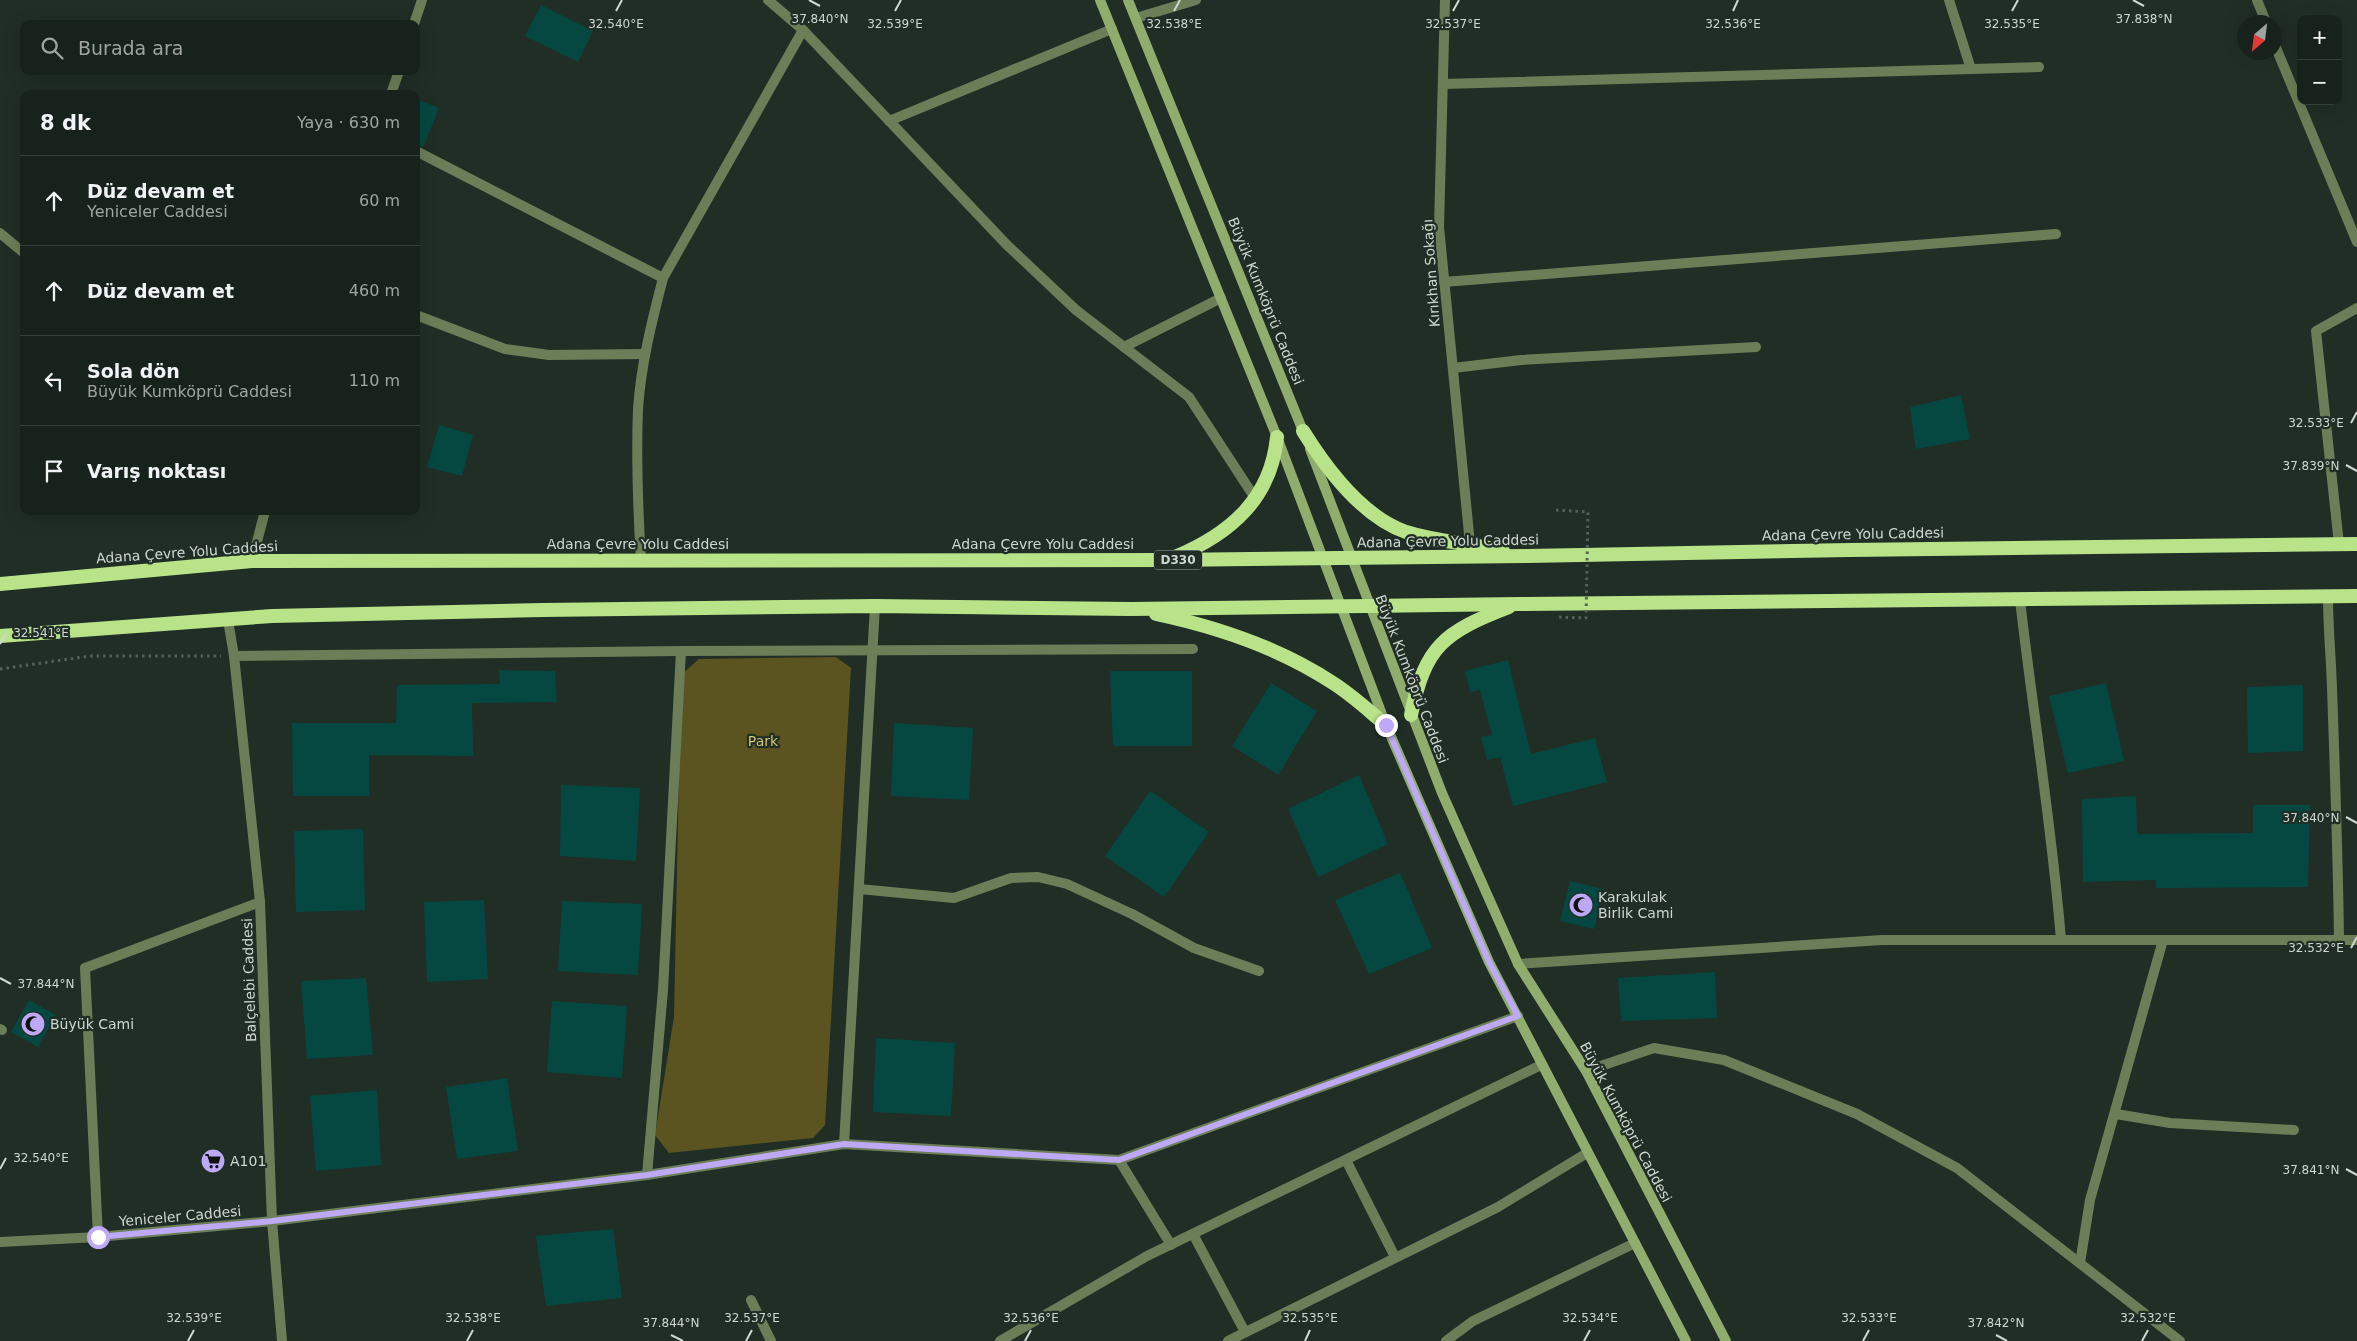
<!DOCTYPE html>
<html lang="tr">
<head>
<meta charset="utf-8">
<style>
  body { margin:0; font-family:"DejaVu Sans",sans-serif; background:#252f29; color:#f1f3f6 }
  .controls { position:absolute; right:15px; top:15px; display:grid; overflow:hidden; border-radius:10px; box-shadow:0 5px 20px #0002 }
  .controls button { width:45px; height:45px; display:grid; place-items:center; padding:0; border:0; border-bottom:1px solid #363f3b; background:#18221c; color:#f1f3f6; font:25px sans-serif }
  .compass { position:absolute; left:2237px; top:15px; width:45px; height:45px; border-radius:50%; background:#18221c; box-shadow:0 5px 20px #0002; rotate:208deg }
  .stop { position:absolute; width:15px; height:15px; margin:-11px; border:4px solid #bda9f5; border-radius:50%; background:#fff }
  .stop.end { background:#bda9f5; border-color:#fff; box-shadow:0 1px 5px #0008 }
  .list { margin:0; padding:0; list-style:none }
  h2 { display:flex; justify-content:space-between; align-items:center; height:65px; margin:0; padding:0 20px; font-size:21px }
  h2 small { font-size:16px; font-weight:400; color:#9fa4a3 }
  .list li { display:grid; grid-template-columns:32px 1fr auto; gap:15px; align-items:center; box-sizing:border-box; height:90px; padding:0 20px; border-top:1px solid #363f3b }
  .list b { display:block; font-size:19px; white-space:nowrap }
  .list p { margin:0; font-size:16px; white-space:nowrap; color:#9fa4a3 }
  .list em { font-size:16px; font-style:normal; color:#9fa4a3 }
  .icon { flex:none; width:28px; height:28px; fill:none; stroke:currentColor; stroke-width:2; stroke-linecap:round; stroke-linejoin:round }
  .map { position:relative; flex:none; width:2357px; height:1341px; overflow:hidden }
  .search { position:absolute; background:#18221c; box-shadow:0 5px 20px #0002; left:20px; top:20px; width:400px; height:55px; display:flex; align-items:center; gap:12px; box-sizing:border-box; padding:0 18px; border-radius:10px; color:#9fa4a3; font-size:19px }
  .panel { position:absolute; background:#18221c; box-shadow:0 5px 20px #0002; left:20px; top:90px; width:400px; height:425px; border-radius:10px }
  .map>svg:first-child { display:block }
</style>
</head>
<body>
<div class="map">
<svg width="2357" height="1341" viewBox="0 0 2357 1341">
  <rect width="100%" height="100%" fill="#202e26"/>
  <path fill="#5c5420" d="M836,657L851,668L825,1125L813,1138L669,1153L655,1135L674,1017L681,675L699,659Z"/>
  <g fill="#054841">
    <path d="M541,5L593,31L578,62L525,36Z"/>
    <path d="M416,99L439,108L423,147L416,144Z"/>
    <path d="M1961,395L1970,439L1916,449L1910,407Z"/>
    <path d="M439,425L473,435L462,476L427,467Z"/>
    <path d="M1508,660L1531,754L1595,738L1607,782L1513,806L1500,757L1487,760L1481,737L1492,735L1480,690L1470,692L1465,671Z"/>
    <path d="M499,670L555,671L557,702L472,703L473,756L369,755V796H293L292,723H396L397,685L500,684Z"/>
    <path d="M1110,671H1192V746H1113Z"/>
    <path d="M1271,683L1317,711L1278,775L1232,746Z"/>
    <path d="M2106,683L2124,761L2068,773L2049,696Z"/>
    <path d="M2303,685V751L2248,753L2247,687Z"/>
    <path d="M894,723L973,728L969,800L891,796Z"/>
    <path d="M1359,775L1388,844L1318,877L1288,809Z"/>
    <path d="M561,785L640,788L636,861L560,856Z"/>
    <path d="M1150,791L1209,832L1164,897L1105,856Z"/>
    <path d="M2136,796L2137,834L2253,833V805H2310L2308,887L2156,888V880L2083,882L2082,799Z"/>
    <path d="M363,829L365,910L296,912L294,831Z"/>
    <path d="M1400,873L1432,948L1369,974L1335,900Z"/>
    <path d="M1570,881L1603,889L1594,929L1560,921Z"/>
    <path d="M484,900L488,979L427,982L424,902Z"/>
    <path d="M562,901L642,904L638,975L558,971Z"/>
    <path d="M1715,972L1717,1018L1621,1021L1618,978Z"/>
    <path d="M366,978L373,1055L307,1059L301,981Z"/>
    <path d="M29,1000L56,1015L38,1047L11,1032Z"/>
    <path d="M552,1001L627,1006L622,1078L547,1072Z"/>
    <path d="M876,1038L955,1043L951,1116L873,1112Z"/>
    <path d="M507,1078L518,1151L457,1159L446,1087Z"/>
    <path d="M377,1090L381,1165L316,1171L310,1096Z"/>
    <path d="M613,1229L622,1298L546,1306L536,1236Z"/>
  </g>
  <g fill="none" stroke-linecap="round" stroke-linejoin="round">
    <path stroke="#55615a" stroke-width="3" stroke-dasharray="2.5 4" stroke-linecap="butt" d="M0,669L90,656H221"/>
    <g stroke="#6b7e57" stroke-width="10">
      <path d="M768,0L803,30L1007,245L1076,310L1189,397L1255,498"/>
      <path d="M1445,0L1439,227L1470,544"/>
      <path d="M1949,0L1971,69"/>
      <path d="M2257,0L2266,22"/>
      <path d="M1136,18L1196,0"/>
      <path d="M414,24L422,0"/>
      <path d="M2274,43L2357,242"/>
      <path d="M1443,84L2039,67"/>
      <path d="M391,94L399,71"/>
      <path d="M889,121L1112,29"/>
      <path d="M416,151L663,278L803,30"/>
      <path d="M0,233L24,253"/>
      <path d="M1444,282L2056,234"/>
      <path d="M416,315L505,349L549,355L645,354"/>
      <path d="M1124,347L1221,298"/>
      <path d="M1453,368L1521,360L1756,347"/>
      <path d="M2339,544L2316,331L2357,308"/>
      <path d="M252,561L265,511"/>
      <path d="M641,561C638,510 636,459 638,409C641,364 652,321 663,278"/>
      <path d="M2328,597C2328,627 2331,657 2332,688C2335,772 2338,856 2339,940"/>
      <path d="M2020,600C2033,714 2052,826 2061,940"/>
      <path d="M234,656L681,651L1193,649"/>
      <path d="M859,889L954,898L1011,878L1038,877L1067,884L1132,914L1194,948L1259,971"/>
      <path d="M1518,964L1882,940H2357"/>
      <path d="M0,1029L2,1030"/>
      <path d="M1586,1071L1654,1048L1724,1060L1857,1114L1957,1168L2180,1341"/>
      <path d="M2116,1114L2170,1123L2294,1130"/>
      <path d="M844,1144L875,606"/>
      <path d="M1119,1160L1171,1245"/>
      <path d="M1346,1160L1395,1257"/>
      <path d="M647,1175L663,990L681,651"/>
      <path d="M272,1221L647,1175L844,1144L1119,1160L1518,1016"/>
      <path d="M1193,1234L1245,1332"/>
      <path d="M98,1237L85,968L260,902"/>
      <path d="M2080,1263L2090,1200L2163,940"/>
      <path d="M751,1300L771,1341"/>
      <path d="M1000,1341L1147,1256L1541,1065"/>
      <path d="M1228,1341L1498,1207L1587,1153"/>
      <path d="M1446,1341L1473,1321L1635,1243"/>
    </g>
    <g stroke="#6b7e57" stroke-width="10">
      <path d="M228,620L234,656L260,902L272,1221L282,1341"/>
      <path d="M0,1242L98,1237L272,1221"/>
    </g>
    <g stroke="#90ad6e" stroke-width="10">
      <path d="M1100,0L1277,437L1386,725L1489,962L1686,1341"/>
      <path d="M1128,0L1305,436"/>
      <path d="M1310,449L1442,793L1518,964L1586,1071L1726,1341"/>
    </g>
    <g stroke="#b8e388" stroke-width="14">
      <path d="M1303,431C1326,468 1363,517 1406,532C1437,542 1471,543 1503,551"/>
      <path d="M1175,557C1230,534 1271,499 1277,437"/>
      <path d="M0,584L252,561L1168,560L1528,556L1850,550L2357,544"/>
      <path d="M1156,614C1217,627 1280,648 1333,683C1352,695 1369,711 1386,725"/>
      <path d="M0,636L272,616L543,610L875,606L1131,609L1519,604L2357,596"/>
      <path d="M1411,715C1425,646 1444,632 1509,607"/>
    </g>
    <path stroke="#55615a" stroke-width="3" stroke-dasharray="2.5 4" stroke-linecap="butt" d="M1556,510L1588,512L1586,618L1557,617"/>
  </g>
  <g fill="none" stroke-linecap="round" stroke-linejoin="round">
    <path stroke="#bda9f5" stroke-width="6" d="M98,1237L272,1221L647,1175L844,1144L1119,1160L1518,1016L1489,962L1386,725"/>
  </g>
  <path fill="none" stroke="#ced7d1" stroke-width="2" d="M809,0L820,6M2133,0L2144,6M616,11L622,0M895,11L901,0M1174,11L1180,0M1453,11L1459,0M1733,11L1738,0M2012,11L2018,0M2351,423L2357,412M2346,465L2357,471M0,644L6,633M2346,817L2357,823M2351,948L2357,937M0,978L11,984M0,1169L6,1158M2346,1169L2357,1175M671,1335L683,1341M1996,1335L2007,1341M188,1341L194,1330M467,1341L473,1330M746,1341L752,1330M1025,1341L1031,1330M1305,1341L1310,1330M1584,1341L1590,1330M1863,1341L1869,1330M2142,1341L2148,1330"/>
  <defs>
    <symbol id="mosque-disc" viewBox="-11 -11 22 22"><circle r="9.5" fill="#bda9f5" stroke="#202e26"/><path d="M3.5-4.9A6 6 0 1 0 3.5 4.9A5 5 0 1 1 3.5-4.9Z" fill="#111"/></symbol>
    <symbol id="supermarket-disc" viewBox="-11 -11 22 22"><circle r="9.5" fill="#bda9f5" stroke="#202e26"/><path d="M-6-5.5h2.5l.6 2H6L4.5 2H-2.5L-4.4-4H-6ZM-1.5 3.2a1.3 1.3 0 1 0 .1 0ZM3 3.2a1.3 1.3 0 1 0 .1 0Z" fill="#111"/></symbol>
  </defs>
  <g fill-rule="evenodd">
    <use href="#mosque-disc" x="1567" y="891" width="28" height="28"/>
    <use href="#mosque-disc" x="19" y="1010" width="28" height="28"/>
    <use href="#supermarket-disc" x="199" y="1147" width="28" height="28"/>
  </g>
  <g text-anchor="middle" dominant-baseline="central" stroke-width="4.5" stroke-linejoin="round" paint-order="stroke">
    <rect fill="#202e26" stroke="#9aa49e" stroke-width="1" x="1154" y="550.5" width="48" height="19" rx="4"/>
    <g font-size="12" font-weight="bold" fill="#ced7d1">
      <text x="1178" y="560">D330</text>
    </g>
    <g font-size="14" fill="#ced7d1" stroke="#202e26">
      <text transform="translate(1431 273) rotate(-94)">Kırıkhan Sokağı</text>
      <text transform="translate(1266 301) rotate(68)">Büyük Kumköprü Caddesi</text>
      <text transform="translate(1853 534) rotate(-1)">Adana Çevre Yolu Caddesi</text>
      <text transform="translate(1448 541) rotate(-1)">Adana Çevre Yolu Caddesi</text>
      <text x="638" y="544">Adana Çevre Yolu Caddesi</text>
      <text x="1043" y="544">Adana Çevre Yolu Caddesi</text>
      <text transform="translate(187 552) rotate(-4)">Adana Çevre Yolu Caddesi</text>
      <text transform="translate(1412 679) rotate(69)">Büyük Kumköprü Caddesi</text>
      <text transform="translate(249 980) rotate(-92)">Balçelebi Caddesi</text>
      <text transform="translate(1626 1122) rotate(62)">Büyük Kumköprü Caddesi</text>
      <text transform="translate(180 1216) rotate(-5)">Yeniceler Caddesi</text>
    </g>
    <g font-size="14" fill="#d2c672" stroke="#202e26">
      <text x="763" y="741">Park</text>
    </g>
    <g font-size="14" fill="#ced7d1" stroke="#202e26" text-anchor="start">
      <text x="1598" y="897">Karakulak<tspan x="1598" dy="16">Birlik Cami</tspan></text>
      <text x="50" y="1024">Büyük Cami</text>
      <text x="230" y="1161">A101</text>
    </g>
  </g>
  <g font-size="12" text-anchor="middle" fill="#ced7d1" stroke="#202e26" stroke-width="4.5" stroke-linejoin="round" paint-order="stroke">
    <text x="820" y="23">37.840°N</text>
    <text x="2144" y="23">37.838°N</text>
    <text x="616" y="28">32.540°E</text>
    <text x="895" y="28">32.539°E</text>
    <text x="1174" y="28">32.538°E</text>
    <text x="1453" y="28">32.537°E</text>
    <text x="1733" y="28">32.536°E</text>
    <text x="2012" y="28">32.535°E</text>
    <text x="2316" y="427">32.533°E</text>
    <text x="2311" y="470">37.839°N</text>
    <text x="41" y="637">32.541°E</text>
    <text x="2311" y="822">37.840°N</text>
    <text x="2316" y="952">32.532°E</text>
    <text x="46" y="988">37.844°N</text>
    <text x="41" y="1162">32.540°E</text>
    <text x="2311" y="1174">37.841°N</text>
    <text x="194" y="1322">32.539°E</text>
    <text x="473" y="1322">32.538°E</text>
    <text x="752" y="1322">32.537°E</text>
    <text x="1031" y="1322">32.536°E</text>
    <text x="1310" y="1322">32.535°E</text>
    <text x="1590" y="1322">32.534°E</text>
    <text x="1869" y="1322">32.533°E</text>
    <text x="2148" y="1322">32.532°E</text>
    <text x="671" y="1327">37.844°N</text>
    <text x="1996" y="1327">37.842°N</text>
  </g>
</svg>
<div class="controls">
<button>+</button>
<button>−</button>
</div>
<svg class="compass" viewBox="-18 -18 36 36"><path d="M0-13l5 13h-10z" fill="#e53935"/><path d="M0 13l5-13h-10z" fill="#9fa4a3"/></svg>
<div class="stop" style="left:98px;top:1237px"></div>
<div class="stop end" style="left:1386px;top:725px"></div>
<div class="search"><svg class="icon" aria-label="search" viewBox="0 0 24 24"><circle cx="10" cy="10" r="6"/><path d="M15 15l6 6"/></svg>Burada ara</div>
<section class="panel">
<h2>8 dk<small>Yaya · 630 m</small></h2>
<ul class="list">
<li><svg class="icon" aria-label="ahead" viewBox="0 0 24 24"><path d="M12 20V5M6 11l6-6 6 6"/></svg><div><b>Düz devam et</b><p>Yeniceler Caddesi</p></div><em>60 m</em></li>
<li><svg class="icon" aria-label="ahead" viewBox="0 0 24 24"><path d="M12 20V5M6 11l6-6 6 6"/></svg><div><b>Düz devam et</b></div><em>460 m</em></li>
<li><svg class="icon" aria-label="left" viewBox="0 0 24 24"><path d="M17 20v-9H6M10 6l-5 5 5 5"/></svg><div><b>Sola dön</b><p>Büyük Kumköprü Caddesi</p></div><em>110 m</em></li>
<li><svg class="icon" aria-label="arrive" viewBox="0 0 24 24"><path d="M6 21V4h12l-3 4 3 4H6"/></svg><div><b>Varış noktası</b></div></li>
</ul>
</section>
</div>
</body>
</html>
